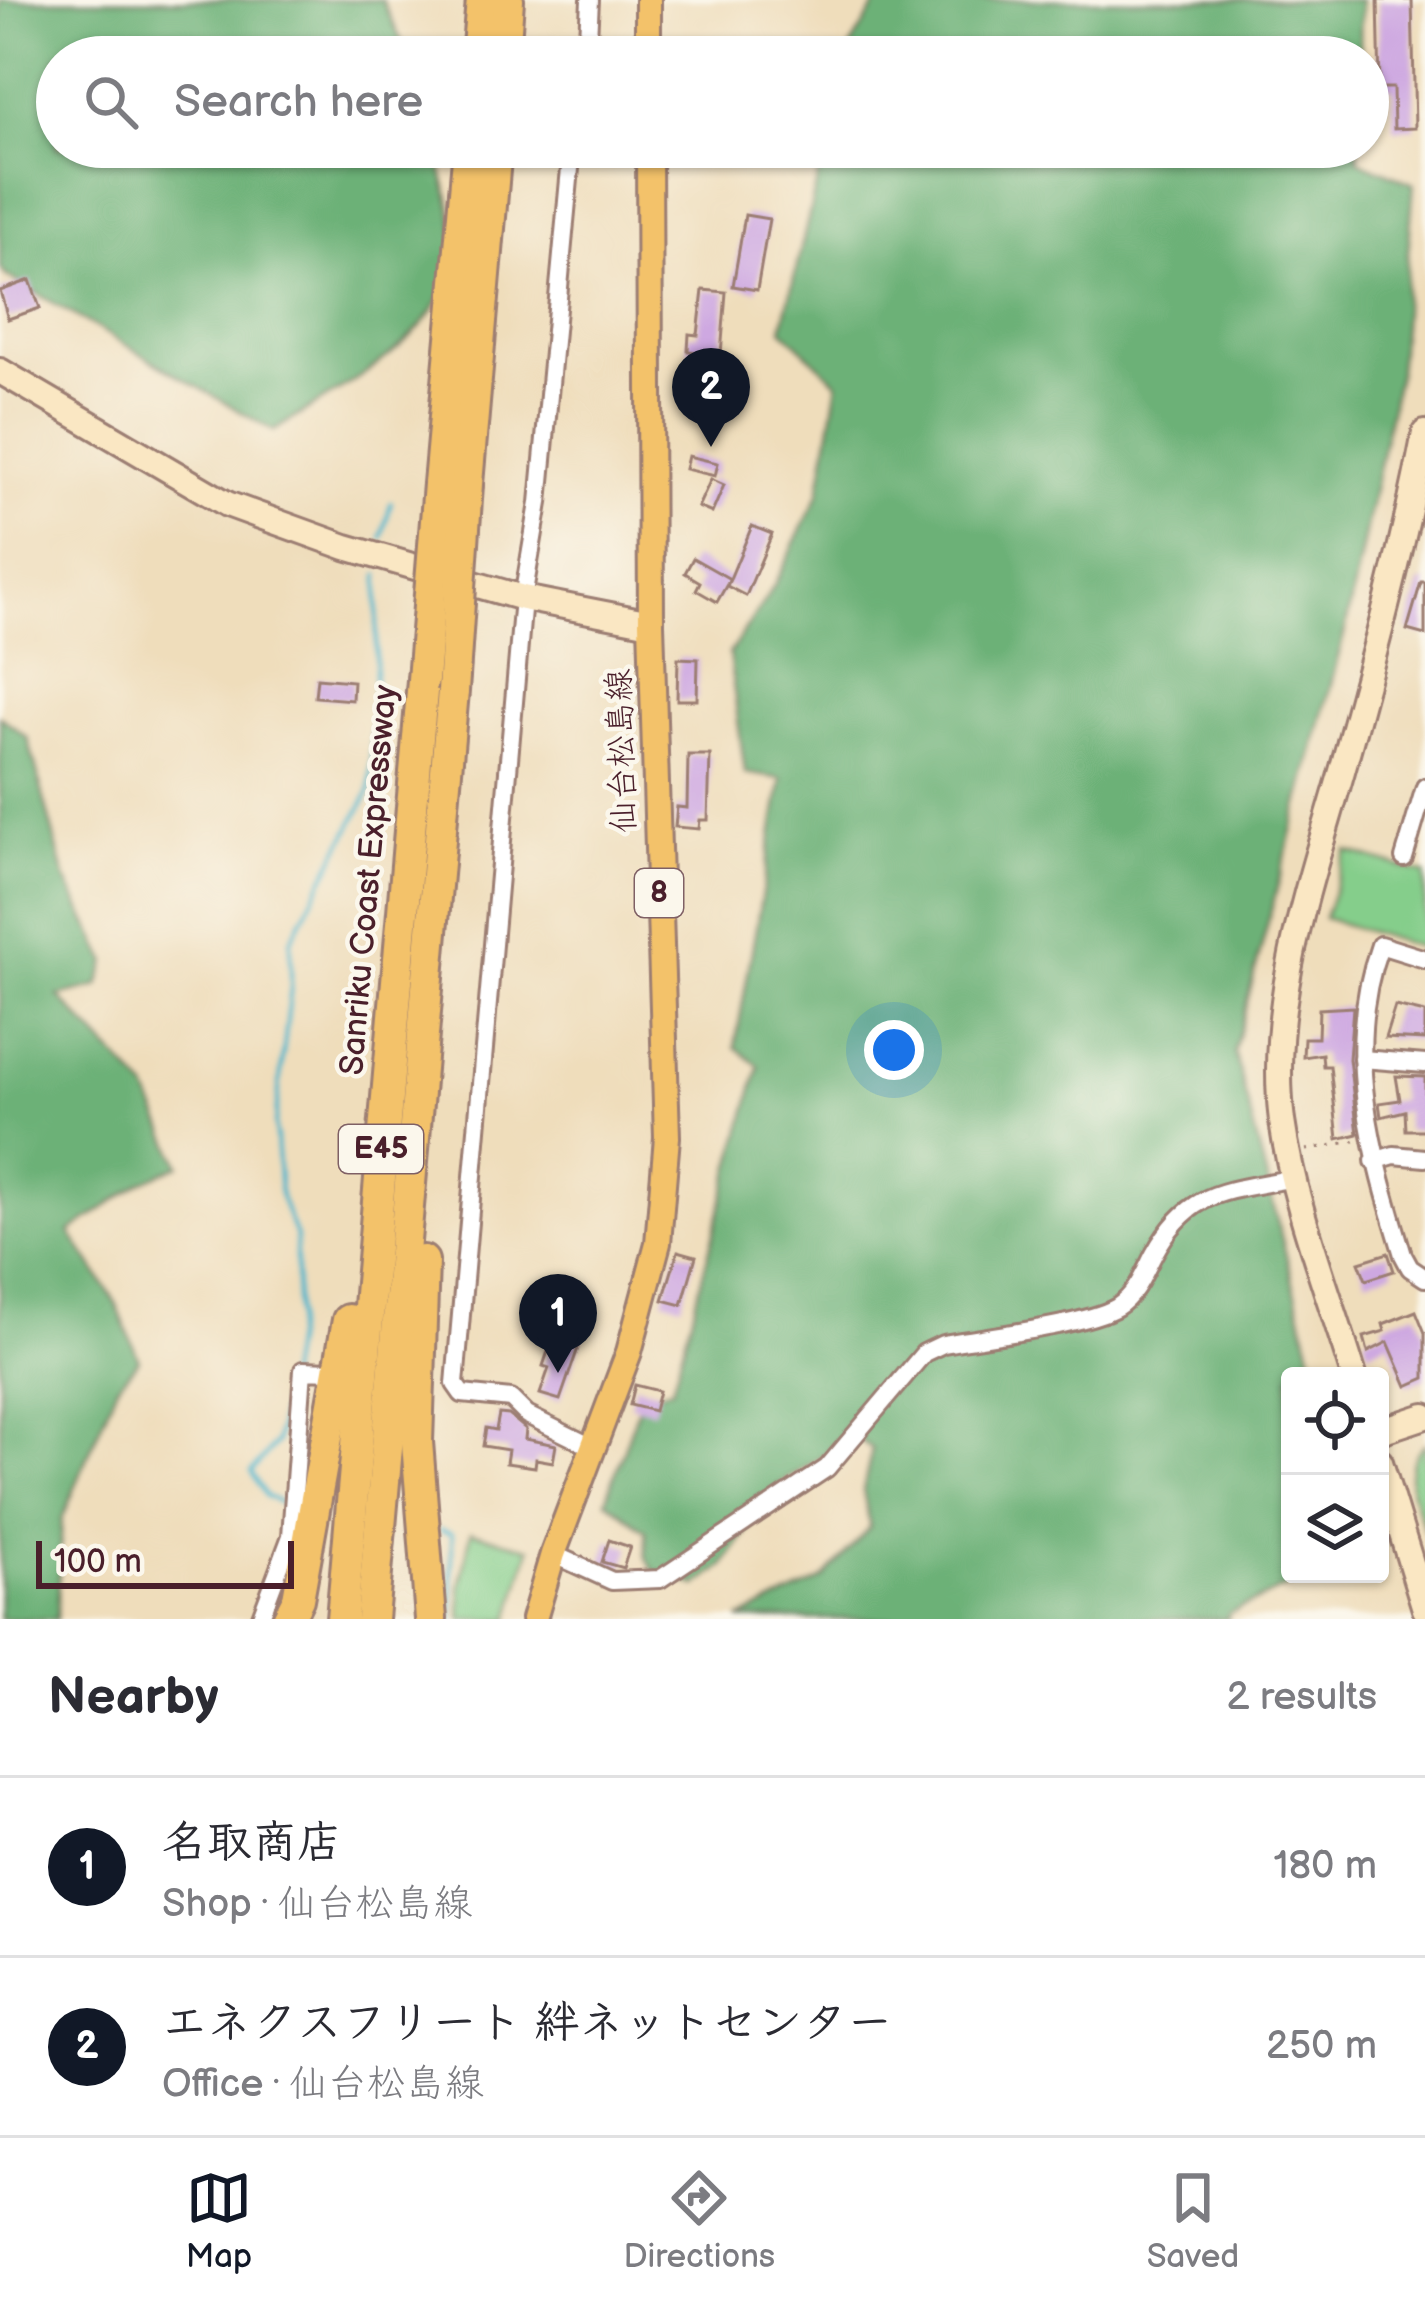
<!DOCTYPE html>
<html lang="en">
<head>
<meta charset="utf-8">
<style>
  body { margin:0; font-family:"Balsamiq Sans","Klee One",sans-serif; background:#f2f2f3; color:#2b2b33 }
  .controls { position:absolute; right:36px; bottom:36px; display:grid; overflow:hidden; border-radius:12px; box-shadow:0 3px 9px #0004 }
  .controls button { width:108px; height:108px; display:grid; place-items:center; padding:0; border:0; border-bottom:3px solid #e1e1e2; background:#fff; color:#2b2b33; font:60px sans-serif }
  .scale { position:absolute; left:36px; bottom:30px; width:258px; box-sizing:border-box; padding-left:12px; border:6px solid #4a1f2b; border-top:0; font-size:33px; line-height:42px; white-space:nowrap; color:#4a1f2b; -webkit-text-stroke:9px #fbf7ec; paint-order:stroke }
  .you { position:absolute; left:894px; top:1050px; width:42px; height:42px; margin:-30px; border:9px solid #fff; border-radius:50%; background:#1a73e8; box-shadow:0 0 0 18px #1a73e833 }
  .badge { display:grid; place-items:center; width:78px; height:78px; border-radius:50%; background:#111827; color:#fff; font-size:39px; font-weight:700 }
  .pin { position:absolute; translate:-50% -99px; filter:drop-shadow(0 3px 6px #0008) }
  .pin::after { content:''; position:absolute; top:63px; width:42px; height:36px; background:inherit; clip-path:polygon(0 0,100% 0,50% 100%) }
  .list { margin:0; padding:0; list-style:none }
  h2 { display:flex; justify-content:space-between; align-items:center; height:156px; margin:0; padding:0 48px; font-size:51px }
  h2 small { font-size:39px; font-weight:400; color:#7c7c81 }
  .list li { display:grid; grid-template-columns:78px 1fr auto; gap:36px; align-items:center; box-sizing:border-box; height:180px; padding:0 48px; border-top:3px solid #e1e1e2 }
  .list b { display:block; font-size:45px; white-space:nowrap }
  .list p { margin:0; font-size:39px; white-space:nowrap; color:#7c7c81 }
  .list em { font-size:39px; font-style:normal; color:#7c7c81 }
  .icon { flex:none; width:66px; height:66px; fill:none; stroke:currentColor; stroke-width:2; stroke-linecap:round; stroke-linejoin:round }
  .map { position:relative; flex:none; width:1425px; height:1619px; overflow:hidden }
  .search { position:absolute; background:#fff; box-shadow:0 3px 9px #0004; left:36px; right:36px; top:36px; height:132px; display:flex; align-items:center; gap:30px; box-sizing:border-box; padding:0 42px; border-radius:66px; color:#7c7c81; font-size:45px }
  .sheet { height:516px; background:#fff }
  nav { display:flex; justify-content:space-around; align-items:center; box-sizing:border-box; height:168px; border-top:3px solid #e1e1e2; background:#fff; font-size:33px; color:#7c7c81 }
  nav a { display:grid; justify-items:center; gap:6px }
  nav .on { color:#111827 }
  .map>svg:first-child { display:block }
</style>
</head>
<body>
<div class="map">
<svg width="1425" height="1619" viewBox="0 0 1425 1619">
  <rect width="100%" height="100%" fill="#fbf7ec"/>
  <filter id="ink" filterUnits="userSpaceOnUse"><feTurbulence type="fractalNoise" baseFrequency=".00833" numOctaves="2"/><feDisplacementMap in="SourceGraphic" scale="24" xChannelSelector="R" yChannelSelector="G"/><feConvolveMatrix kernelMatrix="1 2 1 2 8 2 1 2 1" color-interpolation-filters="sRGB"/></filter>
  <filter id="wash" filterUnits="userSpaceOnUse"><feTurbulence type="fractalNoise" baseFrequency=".004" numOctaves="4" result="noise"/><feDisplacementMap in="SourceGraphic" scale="48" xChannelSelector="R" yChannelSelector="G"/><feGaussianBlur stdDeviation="2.7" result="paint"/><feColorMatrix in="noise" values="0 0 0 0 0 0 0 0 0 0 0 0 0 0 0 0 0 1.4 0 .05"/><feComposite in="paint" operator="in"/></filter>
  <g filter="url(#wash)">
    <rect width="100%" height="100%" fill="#efddbb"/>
    <g fill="#85ce8b" stroke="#68765b" stroke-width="3">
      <path d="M1347,851L1425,874V949L1324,918Z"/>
      <path d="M1425,1444V1532C1415,1501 1397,1469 1425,1444Z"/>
      <path d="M471,1532L530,1548L510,1619H462L460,1588Z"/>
    </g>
    <g fill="#6cb177" stroke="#5b6851" stroke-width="3">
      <path d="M0,0H382L409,57H57V147H436C442,176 454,208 455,238C459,334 343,385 274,431L5,275L0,267Z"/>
      <path d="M879,0H1361L1360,57H845Z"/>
      <path d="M825,147H1358V160L1414,184L1398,373L1345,631L1234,1051L1317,1376H1290V1574H1316L1228,1614V1619H739L823,1579L870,1527L863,1490L872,1449L846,1429L826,1454L774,1488L723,1567L697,1586L653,1570L646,1556V1531L606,1500L642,1397L672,1388L759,1066L735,1047L782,779L745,773L729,654L774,586L819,494L838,383L782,329Z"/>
      <path d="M0,716L28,738L65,878L107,961L99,986L59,996L147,1090L180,1165L142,1182L70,1232L116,1303L139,1360L117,1385L62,1520L57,1619H0Z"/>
    </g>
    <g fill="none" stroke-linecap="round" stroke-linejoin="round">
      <g stroke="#4db6cb" stroke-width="4.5">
        <path d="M382,538L391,503"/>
        <path d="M285,1505L266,1496L251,1472L276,1443L296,1319V1237L280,1195L275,1124L291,986V940L370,791L379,575"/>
        <path d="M440,1530L452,1534V1619"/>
      </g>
    </g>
    <g id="blocks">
      <g fill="#cea8e1">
        <path d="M1378,0H1412L1415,128L1394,129L1393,88H1380Z"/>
        <path d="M745,215L769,219L757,290L733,286Z"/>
        <path d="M30,280L40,308L8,319L0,291Z"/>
        <path d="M703,290L726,292L721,354L688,351L689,334L698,335Z"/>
        <path d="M688,456L718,463L715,476L685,469Z"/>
        <path d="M711,479L724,485L712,513L698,507Z"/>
        <path d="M752,526L772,534L746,596L727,586Z"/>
        <path d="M693,558L730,579L717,602L696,590L700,582L685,573Z"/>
        <path d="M1421,582H1425V635L1407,630Z"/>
        <path d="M678,658L698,659L697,700H677Z"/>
        <path d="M317,678L353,681L352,700L315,697Z"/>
        <path d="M688,755H710L708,820H700L699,829L675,827L677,807L687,808Z"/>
        <path d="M1395,1006L1425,1013V1040L1385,1038Z"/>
        <path d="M1353,1007L1349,1059L1358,1134L1338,1139L1330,1066H1323L1322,1054L1303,1057L1304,1038H1318L1319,1009Z"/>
        <path d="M1396,1076L1425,1077V1130H1406L1405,1111L1381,1117L1379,1103L1400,1100Z"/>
        <path d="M678,1251L696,1256L682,1305L663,1300Z"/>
        <path d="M1388,1253L1394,1271L1366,1280L1359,1262Z"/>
        <path d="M1416,1311L1425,1333V1378L1407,1386L1388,1342L1368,1352L1364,1337L1385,1331L1383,1324Z"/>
        <path d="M557,1325L583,1334L560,1400L540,1394L549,1368L543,1366Z"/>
        <path d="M635,1385L659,1391L654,1411L630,1405Z"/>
        <path d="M499,1414L509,1415L526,1429L525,1439L556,1445L553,1462L536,1459L535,1467L506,1463L508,1450L483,1446L486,1428L496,1430Z"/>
        <path d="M609,1540L630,1547L623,1568L602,1562Z"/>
      </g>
    </g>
  </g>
  <g filter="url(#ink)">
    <use href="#blocks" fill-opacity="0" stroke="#9c7e73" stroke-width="3"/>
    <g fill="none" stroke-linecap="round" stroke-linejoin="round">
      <defs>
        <g id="street">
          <path d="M587,57L590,0"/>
          <path d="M572,147L539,503L523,598L455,1384L462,1394L511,1399L527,1415L594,1448"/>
          <path d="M1404,858L1425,787"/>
          <path d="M1425,959L1380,945C1342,1050 1372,1153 1403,1255L1410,1268L1425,1278"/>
          <path d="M1362,1059L1425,1064"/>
          <path d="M1374,1161L1394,1155L1425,1158"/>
          <path d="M553,1554L612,1581L660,1579L827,1468L924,1353L943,1344C982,1337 1087,1325 1117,1307C1136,1295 1144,1273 1154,1254C1190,1188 1226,1192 1294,1178"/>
          <path d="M260,1619L291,1536L303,1370L330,1371"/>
        </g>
        <g id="secondary">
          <path d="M0,371L227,504L346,547L523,598L651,623"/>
          <path d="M1354,1376C1329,1293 1294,1207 1282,1121C1267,1002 1310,884 1342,771C1373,659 1403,548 1425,433"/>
          <path d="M1380,1431L1425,1416"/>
          <path d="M1380,1462L1425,1609"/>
        </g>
        <g id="primary">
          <path d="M648,0V57"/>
          <path d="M534,1619L553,1554L629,1352L658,1243L667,1137L651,623L649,147"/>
        </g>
        <g id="highway">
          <path d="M477,57L482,0"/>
          <path d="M504,57L508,0"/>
          <path d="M439,484L469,147"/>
          <path d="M467,484L496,147"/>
          <path d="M423,1261L417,1442L431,1619"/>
          <path d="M288,1619L298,1599L348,1320"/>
          <path d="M342,1619L423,680"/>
          <path d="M372,1619L453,691"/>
        </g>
      </defs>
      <use href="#street" stroke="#9c7e73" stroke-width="22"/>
      <use href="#secondary" stroke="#9c7e73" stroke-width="30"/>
      <use href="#primary" stroke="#9c7e73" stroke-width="30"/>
      <use href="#highway" stroke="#9c7e73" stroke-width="36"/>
      <path stroke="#9c7e73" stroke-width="3" stroke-dasharray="3 9" stroke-linecap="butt" d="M1306,1150L1355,1141"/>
      <use href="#street" stroke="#fff" stroke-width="16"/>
      <use href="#secondary" stroke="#fae7c3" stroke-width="24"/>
      <use href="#primary" stroke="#f3c26a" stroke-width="24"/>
      <use href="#highway" stroke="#f3c26a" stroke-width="30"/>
      <defs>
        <g id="highway-bridge">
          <path d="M423,680L439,484"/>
          <path d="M453,691L467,484"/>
        </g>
      </defs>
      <use href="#highway-bridge" stroke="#9c7e73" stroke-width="36" stroke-linecap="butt"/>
      <use href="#highway-bridge" stroke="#f3c26a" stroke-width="30"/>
    </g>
  </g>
  <g text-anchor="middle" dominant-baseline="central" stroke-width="9" stroke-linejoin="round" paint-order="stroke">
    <g fill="#fbf7ec" stroke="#7f6065" stroke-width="3">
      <rect x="635" y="869" width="48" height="48" rx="9"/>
      <rect x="339" y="1125" width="84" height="48" rx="9"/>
    </g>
    <g font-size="30" font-weight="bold" fill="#4a1f2b">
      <text x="659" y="893">8</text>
      <text x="381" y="1149">E45</text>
    </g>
    <g font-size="33" fill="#4a1f2b" stroke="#fbf7ec">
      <text transform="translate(622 751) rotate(-92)">仙台松島線</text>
      <text transform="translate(369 880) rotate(-85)">Sanriku Coast Expressway</text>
    </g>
  </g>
</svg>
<div class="controls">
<button><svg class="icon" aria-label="locate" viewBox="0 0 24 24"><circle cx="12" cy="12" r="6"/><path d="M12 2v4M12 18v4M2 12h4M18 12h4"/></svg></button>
<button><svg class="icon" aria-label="layers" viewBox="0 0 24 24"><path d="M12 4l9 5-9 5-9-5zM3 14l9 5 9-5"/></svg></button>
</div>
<div class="scale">100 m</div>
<div class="you"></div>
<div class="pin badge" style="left:558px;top:1373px">1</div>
<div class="pin badge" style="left:711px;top:447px">2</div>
<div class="search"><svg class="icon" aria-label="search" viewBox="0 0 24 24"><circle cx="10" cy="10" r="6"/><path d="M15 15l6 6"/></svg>Search here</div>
</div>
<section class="sheet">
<h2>Nearby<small>2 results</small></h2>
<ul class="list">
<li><span class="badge">1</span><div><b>名取商店</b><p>Shop · 仙台松島線</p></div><em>180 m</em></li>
<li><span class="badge">2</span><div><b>エネクスフリート 絆ネットセンター</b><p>Office · 仙台松島線</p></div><em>250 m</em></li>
</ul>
</section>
<nav>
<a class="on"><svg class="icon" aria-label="map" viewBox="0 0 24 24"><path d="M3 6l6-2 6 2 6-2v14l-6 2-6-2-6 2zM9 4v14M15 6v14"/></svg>Map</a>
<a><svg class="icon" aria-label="directions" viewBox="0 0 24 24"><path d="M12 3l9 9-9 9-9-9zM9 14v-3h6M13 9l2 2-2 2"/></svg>Directions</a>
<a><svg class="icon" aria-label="saved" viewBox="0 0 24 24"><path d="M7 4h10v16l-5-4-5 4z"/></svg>Saved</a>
</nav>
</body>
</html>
